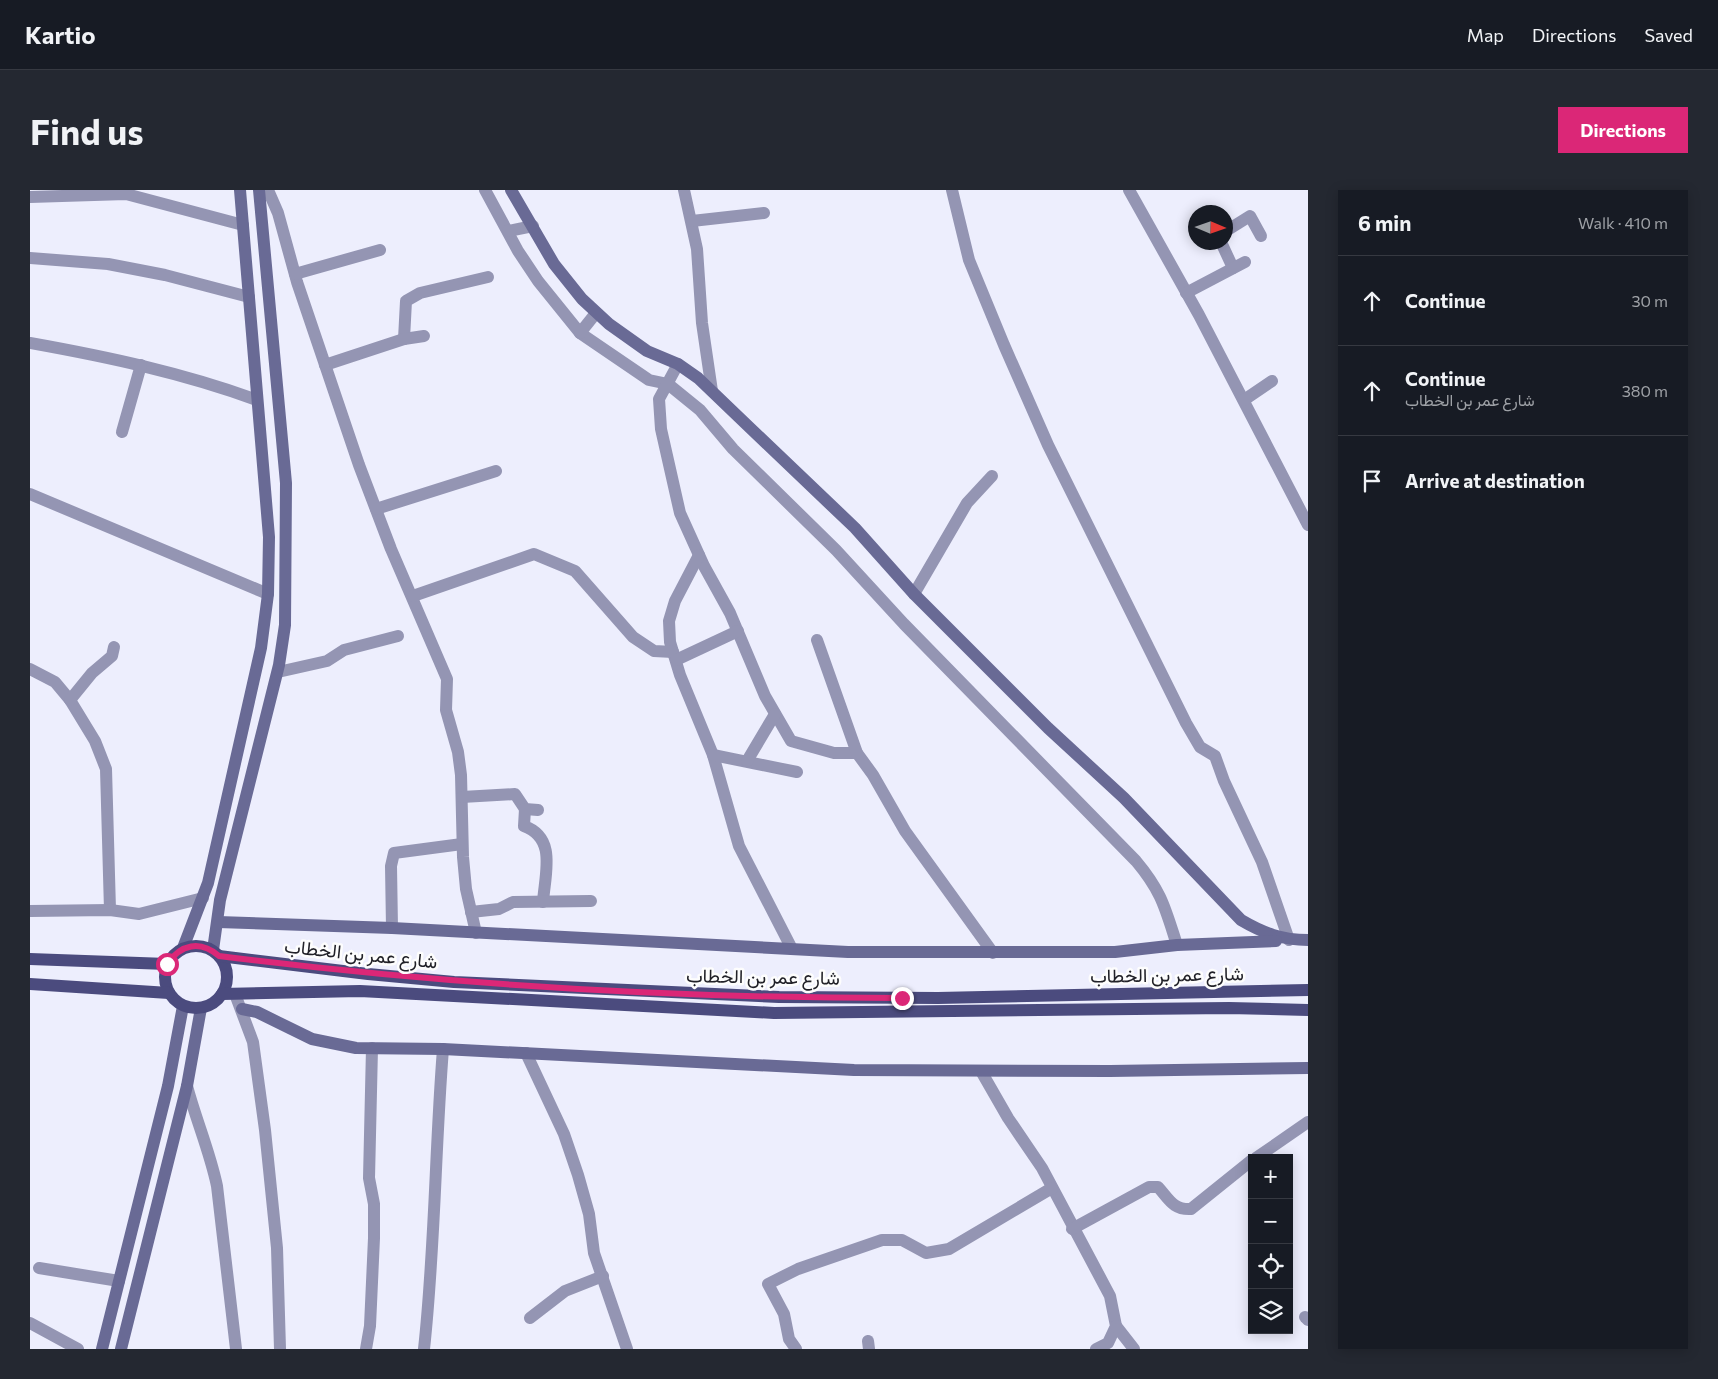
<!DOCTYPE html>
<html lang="en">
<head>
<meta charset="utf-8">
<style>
  body { margin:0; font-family:Commissioner,Vazirmatn,sans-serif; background:#242831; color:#f1f3f6 }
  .controls { position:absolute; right:15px; bottom:15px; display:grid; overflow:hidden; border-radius:0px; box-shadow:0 2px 12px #0003 }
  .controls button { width:45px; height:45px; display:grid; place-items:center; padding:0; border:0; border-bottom:1px solid #363941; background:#171b24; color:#f1f3f6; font:25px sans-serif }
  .compass { position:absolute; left:1158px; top:15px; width:45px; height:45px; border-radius:50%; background:#171b24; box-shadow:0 2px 12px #0003; rotate:92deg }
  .stop { position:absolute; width:15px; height:15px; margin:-11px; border:4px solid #db2777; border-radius:50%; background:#fff }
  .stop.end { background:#db2777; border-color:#fff; box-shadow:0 1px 5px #0008 }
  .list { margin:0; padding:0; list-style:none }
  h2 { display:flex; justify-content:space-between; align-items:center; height:65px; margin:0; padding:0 20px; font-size:21px }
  h2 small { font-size:16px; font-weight:400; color:#9ea1a6 }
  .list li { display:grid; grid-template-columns:32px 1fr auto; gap:15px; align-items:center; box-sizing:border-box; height:90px; padding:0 20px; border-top:1px solid #363941 }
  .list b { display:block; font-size:19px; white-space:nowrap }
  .list p { margin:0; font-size:16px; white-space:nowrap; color:#9ea1a6 }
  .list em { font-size:16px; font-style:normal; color:#9ea1a6 }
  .icon { flex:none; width:28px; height:28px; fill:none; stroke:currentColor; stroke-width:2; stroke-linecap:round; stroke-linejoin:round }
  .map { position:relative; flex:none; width:1278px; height:1159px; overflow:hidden; border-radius:0px }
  header { display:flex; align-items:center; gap:30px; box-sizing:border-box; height:70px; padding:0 25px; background:#171b24; border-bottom:1px solid #363941 }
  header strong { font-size:24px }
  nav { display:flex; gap:28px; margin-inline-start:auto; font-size:18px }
  .intro { display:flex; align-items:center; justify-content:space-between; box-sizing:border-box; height:120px; padding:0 30px }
  h1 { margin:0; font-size:35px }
  .button { padding:12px 22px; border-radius:0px; background:#db2777; color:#fff; font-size:18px; font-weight:700 }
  main { display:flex; gap:30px; padding:0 30px }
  aside { flex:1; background:#171b24; border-radius:0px; box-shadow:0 2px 12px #0003 }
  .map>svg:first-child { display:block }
</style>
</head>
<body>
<header>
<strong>Kartio</strong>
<nav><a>Map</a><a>Directions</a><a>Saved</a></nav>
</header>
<div class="intro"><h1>Find us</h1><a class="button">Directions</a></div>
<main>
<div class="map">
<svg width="1278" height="1159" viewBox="0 0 1278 1159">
  <rect width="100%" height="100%" fill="#edeefd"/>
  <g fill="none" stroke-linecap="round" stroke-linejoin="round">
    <g stroke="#9495b3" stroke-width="12">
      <path d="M238,0L248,23L267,92L329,275L361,359L417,489L416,520L428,562L431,585L433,667L436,699L446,743"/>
      <path d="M455,0L488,61L508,91L550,143L619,190L638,194L670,220L703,259L806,360L874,434L1106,671C1132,702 1135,718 1147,755"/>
      <path d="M654,0L667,59L672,133L682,201"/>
      <path d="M922,0L939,70L974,155L1018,255L1156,533L1170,557L1185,566L1194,591L1232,672L1259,750"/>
      <path d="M1099,0L1169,125L1278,335"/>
      <path d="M0,7L96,4L213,35"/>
      <path d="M662,31L734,23"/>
      <path d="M478,41L503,36"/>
      <path d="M1196,41L1220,26L1231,46"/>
      <path d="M1191,52L1203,78"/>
      <path d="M0,68L78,74L135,85L219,107"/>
      <path d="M265,84L350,60"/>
      <path d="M1156,103L1215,72"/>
      <path d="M550,143L566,123"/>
      <path d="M374,149L376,111L390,103L458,87"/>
      <path d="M0,153C78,167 153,183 227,210"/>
      <path d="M648,174L629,209L631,239L650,323L674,376L700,423L735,506L761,551L804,563H827"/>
      <path d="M295,175L374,149L394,146"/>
      <path d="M1214,210L1242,191"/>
      <path d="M92,242L111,175"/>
      <path d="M0,304L238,404"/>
      <path d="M346,319L466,281"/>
      <path d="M669,365L645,411L639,431L640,452L650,485L683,565L709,656L762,759"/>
      <path d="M884,404L937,313L962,286"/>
      <path d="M383,406L504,364L545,381L603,447L624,461L643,462"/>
      <path d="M787,450L827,563L843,585L875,641L963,763"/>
      <path d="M646,470L708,441"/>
      <path d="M0,479L25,492L40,510L65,551L76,579L80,720"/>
      <path d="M248,482L297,471L314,460L368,446"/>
      <path d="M40,510L62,483L82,466L84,457"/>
      <path d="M683,565L767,582"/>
      <path d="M717,571L745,524"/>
      <path d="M432,607L485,604L495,619L508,620"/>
      <path d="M495,619L494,636C527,648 515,683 513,712"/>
      <path d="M0,721L80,720L109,724L173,708"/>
      <path d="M441,722L469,719L483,712L561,711"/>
      <path d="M362,738L361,676L364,663L432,654"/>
      <path d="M205,804L223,852L235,940L247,1058L250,1159"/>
      <path d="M496,863L534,944L548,985L559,1024L564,1063L597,1159"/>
      <path d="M951,881L978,928L1012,978L1080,1106L1086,1136L1078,1153L1066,1159"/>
      <path d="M157,896C166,930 180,962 187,996L206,1159"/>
      <path d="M1226,968L1278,932"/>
      <path d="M1042,1039L1119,997H1128C1139,1009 1143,1020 1161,1019L1222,970"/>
      <path d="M9,1078L89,1091"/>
      <path d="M1275,1127L1278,1130"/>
      <path d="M500,1128L535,1101L573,1086"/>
      <path d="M0,1133L48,1159"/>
      <path d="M1086,1136L1104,1159"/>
      <path d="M838,1151L839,1159"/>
      <path d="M336,1159L340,1136L344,1048V1014L339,988L342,858"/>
      <path d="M394,1159C405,1059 405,959 413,859"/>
      <path d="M766,1159L759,1149L754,1124L738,1094L768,1079L852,1050H872L896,1063L919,1059L1022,998"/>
    </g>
    <g stroke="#696a95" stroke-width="12">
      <path d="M481,0L524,74L552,109L579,134L617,161L648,174L668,188L717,235L825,338L884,404L1018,538L1094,608L1211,730C1233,743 1252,750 1278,750"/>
      <path d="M188,732L362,738L818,762H1085L1147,755L1246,751"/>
      <path d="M153,758L178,693L231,458L238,404L239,347L210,0"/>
      <path d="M183,760L190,710L249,475L255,435L256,293L229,0"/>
      <path d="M212,819L227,822L282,849L326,858L413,859L824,880L1080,881L1278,878"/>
      <path d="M72,1159L138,896L153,816"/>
      <path d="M91,1159L157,896L171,818"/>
    </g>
    <g stroke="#4b4b7e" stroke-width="12">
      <circle cx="166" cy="787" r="31"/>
      <path d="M189,766L338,784L424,792L749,807L908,808L1278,800"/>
      <path d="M0,769L137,774"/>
      <path d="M0,794L139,803"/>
      <path d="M192,804L330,801L744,823L1199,818L1278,820"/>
    </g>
  </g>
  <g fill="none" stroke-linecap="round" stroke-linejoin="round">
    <path stroke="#db2777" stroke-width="6" d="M137,774C151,754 170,750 189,766C416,795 644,808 872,808"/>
  </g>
  <g text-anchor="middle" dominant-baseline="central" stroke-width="5" stroke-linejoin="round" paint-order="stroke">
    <g font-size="19" fill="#212128" stroke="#fdfdfd">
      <text transform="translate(331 763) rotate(6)">شارع عمر بن الخطاب</text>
      <text transform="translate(1137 784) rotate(-1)">شارع عمر بن الخطاب</text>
      <text transform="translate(733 786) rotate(1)">شارع عمر بن الخطاب</text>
    </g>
  </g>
</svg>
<div class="controls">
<button>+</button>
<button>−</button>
<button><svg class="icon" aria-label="locate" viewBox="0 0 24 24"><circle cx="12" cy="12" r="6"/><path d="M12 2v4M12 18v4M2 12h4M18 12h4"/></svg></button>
<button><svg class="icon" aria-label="layers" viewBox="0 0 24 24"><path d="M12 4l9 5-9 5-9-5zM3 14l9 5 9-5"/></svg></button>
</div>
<svg class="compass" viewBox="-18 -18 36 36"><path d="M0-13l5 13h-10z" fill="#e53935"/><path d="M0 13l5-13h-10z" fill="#9ea1a6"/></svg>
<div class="stop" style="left:137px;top:774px"></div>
<div class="stop end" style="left:872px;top:808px"></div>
</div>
<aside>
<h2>6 min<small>Walk · 410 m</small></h2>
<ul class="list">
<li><svg class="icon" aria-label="ahead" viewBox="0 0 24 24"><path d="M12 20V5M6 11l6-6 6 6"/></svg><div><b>Continue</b></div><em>30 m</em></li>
<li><svg class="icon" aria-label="ahead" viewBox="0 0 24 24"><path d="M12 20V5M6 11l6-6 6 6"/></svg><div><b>Continue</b><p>شارع عمر بن الخطاب</p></div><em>380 m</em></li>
<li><svg class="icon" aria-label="arrive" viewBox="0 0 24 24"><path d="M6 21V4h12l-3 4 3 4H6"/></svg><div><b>Arrive at destination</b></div></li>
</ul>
</aside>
</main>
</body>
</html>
